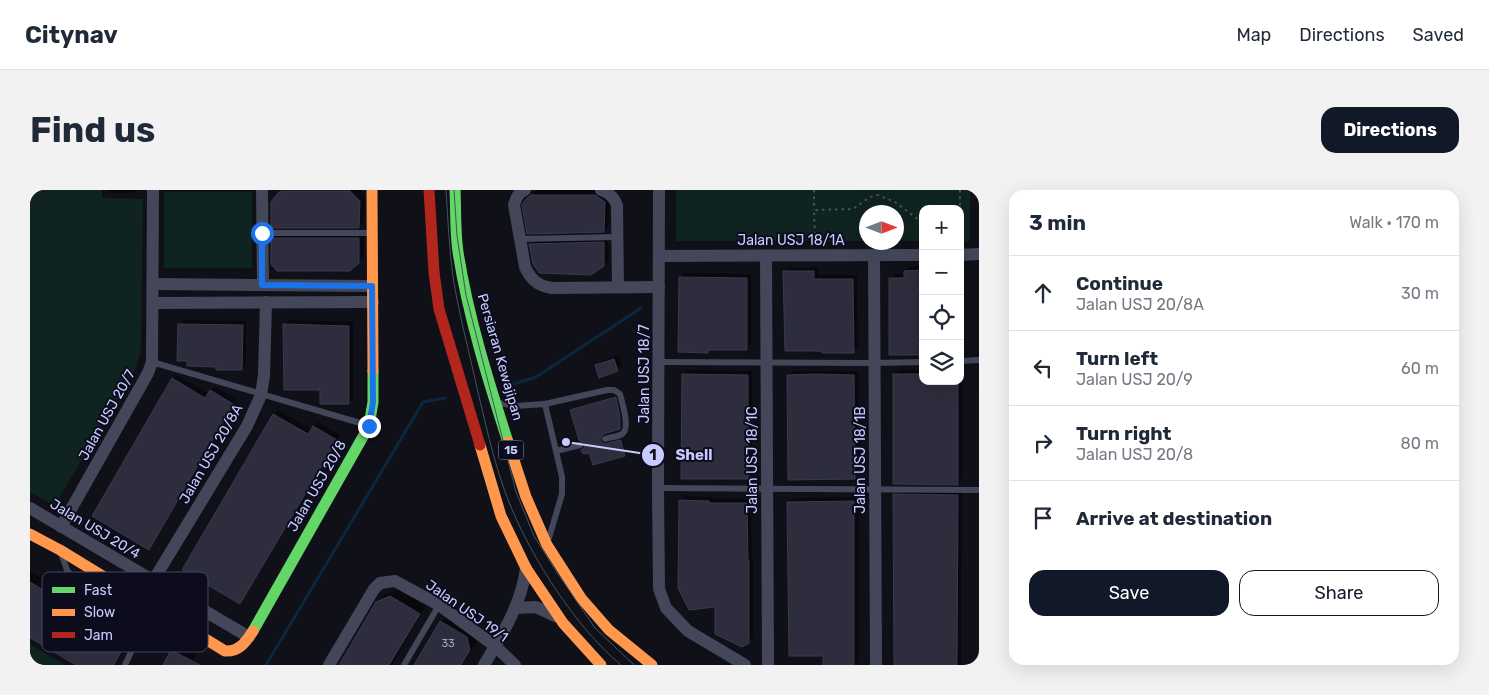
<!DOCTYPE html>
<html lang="en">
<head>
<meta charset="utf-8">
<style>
  body { margin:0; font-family:Rubik,sans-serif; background:#f2f2f3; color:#1f2937 }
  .controls { position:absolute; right:15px; top:15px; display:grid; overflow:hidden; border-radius:10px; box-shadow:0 5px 20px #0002 }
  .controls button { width:45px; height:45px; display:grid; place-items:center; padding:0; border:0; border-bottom:1px solid #e0e1e3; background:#fff; color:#1f2937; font:25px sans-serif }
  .compass { position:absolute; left:829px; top:15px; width:45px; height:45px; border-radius:50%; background:#fff; box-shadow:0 5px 20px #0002; rotate:90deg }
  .stop { position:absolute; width:15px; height:15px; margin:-11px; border:4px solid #1a73e8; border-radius:50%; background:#fff }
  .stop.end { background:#1a73e8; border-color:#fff; box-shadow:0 1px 5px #0008 }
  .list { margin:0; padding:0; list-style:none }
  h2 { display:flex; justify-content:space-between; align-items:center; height:65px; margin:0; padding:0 20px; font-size:21px }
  h2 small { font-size:16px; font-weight:400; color:#747a83 }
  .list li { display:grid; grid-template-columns:32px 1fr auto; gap:15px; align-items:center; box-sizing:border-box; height:75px; padding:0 20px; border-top:1px solid #e0e1e3 }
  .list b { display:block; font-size:19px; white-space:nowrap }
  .list p { margin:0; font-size:16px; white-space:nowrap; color:#747a83 }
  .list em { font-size:16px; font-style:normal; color:#747a83 }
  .actions { display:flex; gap:10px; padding:15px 20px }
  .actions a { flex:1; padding:11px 0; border:1px solid #111827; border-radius:15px; text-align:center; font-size:18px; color:#111827 }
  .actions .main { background:#111827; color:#fff }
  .icon { flex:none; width:28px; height:28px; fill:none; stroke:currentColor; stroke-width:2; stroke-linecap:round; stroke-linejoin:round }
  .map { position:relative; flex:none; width:949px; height:475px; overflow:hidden; border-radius:15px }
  header { display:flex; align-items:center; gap:30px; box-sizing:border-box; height:70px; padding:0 25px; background:#fff; border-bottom:1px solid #e0e1e3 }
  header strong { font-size:24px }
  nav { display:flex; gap:28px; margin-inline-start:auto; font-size:18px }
  .intro { display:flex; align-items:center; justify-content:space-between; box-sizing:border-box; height:120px; padding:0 30px }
  h1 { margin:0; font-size:35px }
  .button { padding:12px 22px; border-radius:15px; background:#111827; color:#fff; font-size:18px; font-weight:700 }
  main { display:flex; gap:30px; padding:0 30px }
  aside { flex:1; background:#fff; border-radius:15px; box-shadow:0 5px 20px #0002 }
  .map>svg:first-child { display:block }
</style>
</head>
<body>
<header>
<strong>Citynav</strong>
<nav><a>Map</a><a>Directions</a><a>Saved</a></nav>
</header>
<div class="intro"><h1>Find us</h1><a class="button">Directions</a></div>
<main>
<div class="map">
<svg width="949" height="475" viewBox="0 0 949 475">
  <rect width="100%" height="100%" fill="#101019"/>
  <g fill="#0f2421">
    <path d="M0,0H72V8L113,9L111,159L106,178L25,315L0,303Z"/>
    <path d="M646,0H940V51H930V19H893V51H867L866,22H836V51H646Z"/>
    <rect x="134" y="2" width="88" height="76"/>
    <path d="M0,454L35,475H0Z"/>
  </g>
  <g fill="#0007">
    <path d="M79,0H106L103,3H79Z"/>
    <path d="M253,0H330L335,5L334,31L328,37L250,3Z"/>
    <path d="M508,0H571L580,7L579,35L573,41L496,10Z"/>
    <path d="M248,43H334V66L328,72L242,49Z"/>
    <path d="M578,48L579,70L574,75L500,54L505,50Z"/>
    <path d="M893,76V163H861L860,88L865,84H875V81L880,77Z"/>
    <path d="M930,76H932V161L930,163Z"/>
    <path d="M788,77V85H827L828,157L823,161L755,82L759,78Z"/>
    <path d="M654,83L721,84V154L716,159H680L677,162L650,88Z"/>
    <path d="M153,130L216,131V174L212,179L187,175L149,134Z"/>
    <path d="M259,130L323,132V209L318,213L291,198L255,135Z"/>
    <path d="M589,165L592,175L588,180L570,186L566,176L571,171Z"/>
    <path d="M930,168L932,170V289L927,294L864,184L868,180H893V191H930Z"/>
    <path d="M657,180L722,181V283L717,287L653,185Z"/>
    <path d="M763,181H828L829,283L825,288L758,185Z"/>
    <path d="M147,185L179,204L185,196L206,209L123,354L119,358L143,189Z"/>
    <path d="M587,206L592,224L591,236L574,243L571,248L577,253L593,249L596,263L594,264L560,261L556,257V253L542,221Z"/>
    <path d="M248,220L282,240L288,232L310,245L214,408L210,412L244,225Z"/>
    <path d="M869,300L932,301L931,475H865L864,305Z"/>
    <path d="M655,306L683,307V309H721L722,367H723V447L718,452L687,416L650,311Z"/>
    <path d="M828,307V472L825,475H794V464L758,312L763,308Z"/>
    <path d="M0,381L78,428L71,441L86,451L97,438L104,442L86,475H48L0,446Z"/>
    <path d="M368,400L396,416L362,475H310L347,412L354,405Z"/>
    <path d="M419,424L444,440L447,452L433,475H386L411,432Z"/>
    <path d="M149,454L167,463L160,475H134L142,461Z"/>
  </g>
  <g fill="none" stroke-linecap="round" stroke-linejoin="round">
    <g stroke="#0c273d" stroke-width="3">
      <path d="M484,194L506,187L611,118"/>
      <path d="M236,475L393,212L415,208"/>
    </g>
  </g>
  <g fill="#2d2d3d" stroke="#3a3a4e">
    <path d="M253,1H320L330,11L329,38H241V12L249,2Z"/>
    <path d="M501,5H565L575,12L574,42L497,44L492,15L495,10Z"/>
    <path d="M241,48H329V73L320,81H247L241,74Z"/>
    <path d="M574,52V76L561,85L509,83L503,74L499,54Z"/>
    <path d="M891,80V165H859V88H874V81Z"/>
    <path d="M753,81H784V89H823L824,163H792V161H755Z"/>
    <path d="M649,87L717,88V160H678V163L648,162Z"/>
    <path d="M148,134L213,135L212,180H186V177L157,176V171H147Z"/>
    <path d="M253,134L319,136V214H290V200H254Z"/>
    <path d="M584,169L588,181L569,188L565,175Z"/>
    <path d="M652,184L718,185V289H651Z"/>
    <path d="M786,184L824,185L825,289L758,290L757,185Z"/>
    <path d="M863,184H893V191H928V295L863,294Z"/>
    <path d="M142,188L175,208L180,200L203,214L119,360L62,326Z"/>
    <path d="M586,207L590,226V239L573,244L570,250L574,254L591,250L595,266L563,275L559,263L553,264L551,260L555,257V253L549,250L540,220Z"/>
    <path d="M243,224L278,244L283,236L307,250L210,414L152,380Z"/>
    <path d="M863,304L928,305L927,475H864Z"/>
    <path d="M649,310L679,311V313H717L718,371H719V453L712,457L685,444V417L659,420L648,398Z"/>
    <path d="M824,311V475H793V466H759L757,312Z"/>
    <path d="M0,392L72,436L65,448L81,458L89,444L98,449L84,475H46L0,448Z"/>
    <path d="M360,406L390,424L359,475H309L346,412Z"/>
    <path d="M410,431L437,447L440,460L431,475H384Z"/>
    <path d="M141,460L170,475H133Z"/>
  </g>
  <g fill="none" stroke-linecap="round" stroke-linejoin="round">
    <g stroke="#44555e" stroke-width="2" stroke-dasharray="2.5 4" stroke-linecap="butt">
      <path d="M784,0V20"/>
      <path d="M930,0V19"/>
      <path d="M785,51L784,20L823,19L840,7L848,5L865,12L893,33"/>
    </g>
    <g stroke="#44475a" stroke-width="6">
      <path d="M232,43H341"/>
      <path d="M490,49L588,47"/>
      <path d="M930,171L949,170"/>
      <path d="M122,172L337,235"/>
      <path d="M629,172L844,173L893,172"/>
      <path d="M469,213L486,216L515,214L532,287V304L519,348"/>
      <path d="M515,214L577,200H584L590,204C592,213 601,239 592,244C588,247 580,247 575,249"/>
      <path d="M526,261L550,255"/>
      <path d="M628,298L949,300"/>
      <path d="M32,366L37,380L45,390L115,432L135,438L148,436"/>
      <path d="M95,475L115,432"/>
      <path d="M374,475L409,415"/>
    </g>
    <g stroke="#44475a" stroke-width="12">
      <path d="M232,0L233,95"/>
      <path d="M495,0C488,3 486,8 484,15L495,77C501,90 508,96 522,98L629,97"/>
      <path d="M571,0C579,3 585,8 587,16L588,97"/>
      <path d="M629,0L628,298L629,399L636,418L658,441L715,475"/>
      <path d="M844,65L846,475"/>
      <path d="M930,65L949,64"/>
      <path d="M629,66L893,65"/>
      <path d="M736,66L738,475"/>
      <path d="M124,94L342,96"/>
      <path d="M124,113L343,112"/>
      <path d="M0,318L219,447"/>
      <path d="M31,337L118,183L122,172L123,0"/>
      <path d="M123,391L217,236L231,205L234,185L236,112"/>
      <path d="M485,418L506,417L525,426"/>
      <path d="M299,475L344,399L350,393L365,391L409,415L465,456L485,475"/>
      <path d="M454,475C472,445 492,413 496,378"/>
    </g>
    <g stroke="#63d668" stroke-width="11">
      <path d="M425,0C426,20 425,42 428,62C438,126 458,190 478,252"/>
      <path d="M223,441L339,236L343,212V181"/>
    </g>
    <g stroke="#ff974d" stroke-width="11">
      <path d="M342,0L343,181"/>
      <path d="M478,252L496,307L517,355L551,408L579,440L622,475"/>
      <path d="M450,255L471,326L496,378L533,433L571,475"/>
      <path d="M0,344L30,360L195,461C209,462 216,452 223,441"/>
    </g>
    <path stroke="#b3261e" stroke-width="11" d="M399,0L404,82L409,119L450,255"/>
    <g stroke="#3b565f" stroke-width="1">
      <path d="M416,0C418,29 419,58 423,87C429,124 439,161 447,198C455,231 462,264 473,296C494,357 542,434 591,475"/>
      <path d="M424,0L427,46L436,105L486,302L504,346L526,381L565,438L604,475"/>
    </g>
  </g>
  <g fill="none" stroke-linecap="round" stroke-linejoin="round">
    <path stroke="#1a73e8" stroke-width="6" d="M232,43V95L342,96L343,212L339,236"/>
  </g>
  <g text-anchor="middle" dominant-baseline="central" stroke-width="4" stroke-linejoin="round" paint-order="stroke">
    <g font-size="11" fill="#a1a4ce">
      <text x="418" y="453">33</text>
    </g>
    <rect fill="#0c0c1d" stroke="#9092bb" stroke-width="1" x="468.5" y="250.5" width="25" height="19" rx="4"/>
    <g font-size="12" font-weight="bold" fill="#c8cbff">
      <text x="481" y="260">15</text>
    </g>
    <g font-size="14" fill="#c8cbff" stroke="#0c0c1d">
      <text x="761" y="50">Jalan USJ 18/1A</text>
      <text transform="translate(470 167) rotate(74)">Persiaran Kewajipan</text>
      <text transform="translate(614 184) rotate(-90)">Jalan USJ 18/7</text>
      <text transform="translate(77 225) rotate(-61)">Jalan USJ 20/7</text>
      <text transform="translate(181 264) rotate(-60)">Jalan USJ 20/8A</text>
      <text transform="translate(722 270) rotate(-90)">Jalan USJ 18/1C</text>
      <text transform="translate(830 270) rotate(-90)">Jalan USJ 18/1B</text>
      <text transform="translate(287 296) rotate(-60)">Jalan USJ 20/8</text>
      <text transform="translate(65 339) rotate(31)">Jalan USJ 20/4</text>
      <text transform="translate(437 421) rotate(35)">Jalan USJ 19/1</text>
    </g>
  </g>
  <rect x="12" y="382" width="166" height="80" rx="8" fill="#0c0c1d" stroke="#444561" stroke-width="1"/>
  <rect x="22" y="397" width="23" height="6" fill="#63d668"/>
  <rect x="22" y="419" width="23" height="7" fill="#ff974d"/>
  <rect x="22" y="442" width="23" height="6" fill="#b3261e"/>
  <g font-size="14" fill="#c8cbff">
    <text x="54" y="405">Fast</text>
    <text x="54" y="427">Slow</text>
    <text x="54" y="450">Jam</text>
  </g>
  <path fill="none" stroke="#c8cbff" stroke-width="2" d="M536 252L623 265"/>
  <g fill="#c8cbff" stroke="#0c0c1d" stroke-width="2">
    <circle cx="536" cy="252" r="5"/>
    <circle cx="623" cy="265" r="12"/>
  </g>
  <g font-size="15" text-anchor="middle" font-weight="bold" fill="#111">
    <text x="623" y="270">1</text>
  </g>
  <g font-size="15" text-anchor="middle" font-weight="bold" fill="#c8cbff" stroke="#0c0c1d" stroke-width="4" stroke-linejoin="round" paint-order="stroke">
    <text x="664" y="270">Shell</text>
  </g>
</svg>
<div class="controls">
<button>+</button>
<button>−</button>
<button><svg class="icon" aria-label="locate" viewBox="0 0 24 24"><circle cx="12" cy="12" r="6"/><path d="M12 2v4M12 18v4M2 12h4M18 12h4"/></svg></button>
<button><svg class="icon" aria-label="layers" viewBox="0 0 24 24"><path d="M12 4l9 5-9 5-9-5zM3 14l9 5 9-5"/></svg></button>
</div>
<svg class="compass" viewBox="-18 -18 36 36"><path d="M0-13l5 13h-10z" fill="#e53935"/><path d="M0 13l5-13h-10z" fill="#747a83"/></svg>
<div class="stop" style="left:232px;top:43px"></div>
<div class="stop end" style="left:339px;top:236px"></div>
</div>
<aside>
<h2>3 min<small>Walk · 170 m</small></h2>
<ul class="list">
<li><svg class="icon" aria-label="ahead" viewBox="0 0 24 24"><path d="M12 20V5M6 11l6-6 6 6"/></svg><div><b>Continue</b><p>Jalan USJ 20/8A</p></div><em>30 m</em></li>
<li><svg class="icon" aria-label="left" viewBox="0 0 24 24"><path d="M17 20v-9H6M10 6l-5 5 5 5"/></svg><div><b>Turn left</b><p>Jalan USJ 20/9</p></div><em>60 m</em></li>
<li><svg class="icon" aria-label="right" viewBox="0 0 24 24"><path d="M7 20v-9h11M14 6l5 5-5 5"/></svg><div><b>Turn right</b><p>Jalan USJ 20/8</p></div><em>80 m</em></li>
<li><svg class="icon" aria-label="arrive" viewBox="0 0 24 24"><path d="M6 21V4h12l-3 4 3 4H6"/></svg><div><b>Arrive at destination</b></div></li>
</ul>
<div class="actions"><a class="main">Save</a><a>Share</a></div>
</aside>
</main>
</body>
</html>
